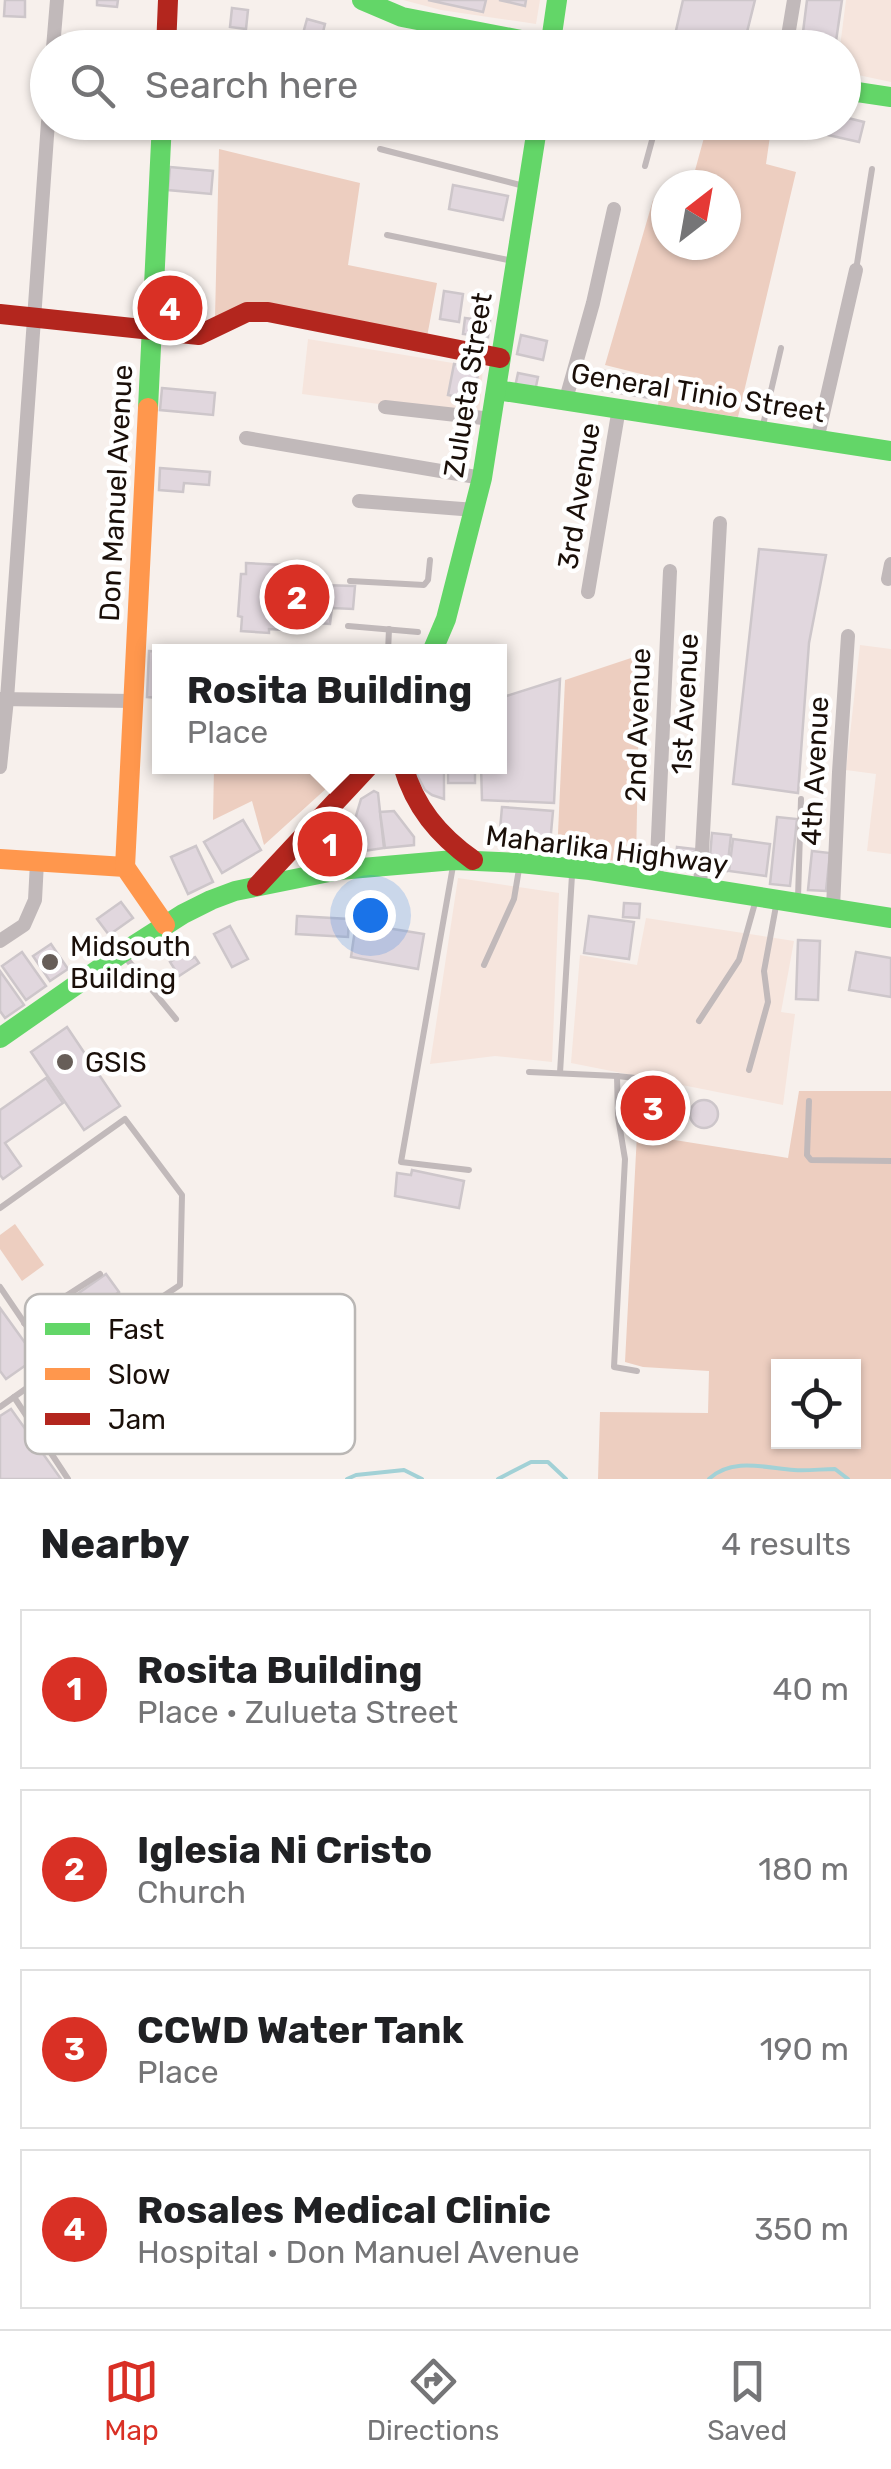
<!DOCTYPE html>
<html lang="en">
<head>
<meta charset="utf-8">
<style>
  body { margin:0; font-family:Rubik,sans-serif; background:#f6f6f6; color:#202124 }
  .controls { position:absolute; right:30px; bottom:30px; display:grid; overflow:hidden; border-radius:0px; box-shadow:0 2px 8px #0004 }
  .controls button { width:90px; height:90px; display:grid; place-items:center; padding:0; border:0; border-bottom:2px solid #e0e0e0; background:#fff; color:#202124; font:50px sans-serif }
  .compass { position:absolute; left:651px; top:170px; width:90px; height:90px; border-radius:50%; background:#fff; box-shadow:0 2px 8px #0004; rotate:31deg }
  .you { position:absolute; left:370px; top:915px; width:35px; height:35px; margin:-25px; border:8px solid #fff; border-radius:50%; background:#1a73e8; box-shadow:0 0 0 15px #1a73e833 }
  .badge { display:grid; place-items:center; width:65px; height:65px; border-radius:50%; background:#d93025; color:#fff; font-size:32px; font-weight:700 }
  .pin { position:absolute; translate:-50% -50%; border:5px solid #fff; box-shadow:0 2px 10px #0006 }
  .popup { position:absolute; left:152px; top:644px; width:355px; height:130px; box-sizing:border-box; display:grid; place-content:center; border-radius:0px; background:#fff; filter:drop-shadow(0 2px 8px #0005); font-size:32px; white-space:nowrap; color:#757577 }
  .popup b { font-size:38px; color:#202124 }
  .popup::after { content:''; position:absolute; left:50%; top:100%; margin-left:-20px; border:20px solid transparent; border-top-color:#fff }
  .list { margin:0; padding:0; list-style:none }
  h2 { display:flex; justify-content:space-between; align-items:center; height:130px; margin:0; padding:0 40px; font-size:42px }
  h2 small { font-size:32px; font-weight:400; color:#757577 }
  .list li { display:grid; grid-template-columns:65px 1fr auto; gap:30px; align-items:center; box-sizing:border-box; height:160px; margin:0 20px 20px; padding:0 20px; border:2px solid #e0e0e0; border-radius:0px }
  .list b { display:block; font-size:38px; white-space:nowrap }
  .list p { margin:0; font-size:32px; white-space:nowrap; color:#757577 }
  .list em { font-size:32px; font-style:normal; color:#757577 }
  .icon { flex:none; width:55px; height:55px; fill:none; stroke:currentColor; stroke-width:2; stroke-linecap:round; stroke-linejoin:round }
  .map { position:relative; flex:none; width:891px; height:1479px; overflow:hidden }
  .search { position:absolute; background:#fff; box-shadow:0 2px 8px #0004; left:30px; right:30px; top:30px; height:110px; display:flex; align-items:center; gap:25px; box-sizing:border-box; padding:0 35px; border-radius:55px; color:#757577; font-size:38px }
  .sheet { height:850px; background:#fff }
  nav { display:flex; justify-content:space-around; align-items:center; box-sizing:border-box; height:140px; border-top:2px solid #e0e0e0; background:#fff; font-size:28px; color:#757577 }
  nav a { display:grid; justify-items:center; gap:5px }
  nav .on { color:#d93025 }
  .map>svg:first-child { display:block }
</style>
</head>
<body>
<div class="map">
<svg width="891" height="1479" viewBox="0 0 891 1479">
  <rect width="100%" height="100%" fill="#f7f0ec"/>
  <g fill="#f6e5dd">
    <path d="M403,0H540L536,24L441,10Z"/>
    <path d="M846,0H891V82L844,72V48L840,47Z"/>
    <path d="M308,339L483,368L479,417L302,394Z"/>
    <path d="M860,645L891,649V854L867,851L876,774L846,770Z"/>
    <path d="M458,878L559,893L552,1062L495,1056L430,1064Z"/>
    <path d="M646,918L794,941L781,1012L795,1014L783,1105L571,1063L580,955L637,965Z"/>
  </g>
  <g fill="#edcec0" fill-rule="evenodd">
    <path d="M708,123H741L771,129L766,164L796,172L738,417L658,405L661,379L605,365L653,200L666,202V245H726V185H691Z"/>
    <path d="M219,149L360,183L348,265L437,283L427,337L248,303L215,318Z"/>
    <path d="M640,655L636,863L557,855L565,680Z"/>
    <path d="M214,767V766L350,767L264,845L252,801L213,820Z"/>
    <path d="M799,1091H891V1479H598L600,1412L708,1413L709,1371L643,1367L625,1362L637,1134L788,1158ZM778,1366H854V1442H778Z"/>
    <path d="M15,1224L44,1265L22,1281L0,1249V1235Z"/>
    <path d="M75,1365L88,1383L49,1410L36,1393Z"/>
  </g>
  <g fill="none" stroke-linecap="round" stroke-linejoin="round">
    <g stroke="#a2d1d6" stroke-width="4">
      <path d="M347,1479L356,1475L404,1470L422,1479"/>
      <path d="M498,1479L531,1462H548L566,1479"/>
      <path d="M709,1479C732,1457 766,1468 794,1470C808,1471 822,1469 835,1469L848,1479"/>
    </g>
  </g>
  <g fill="#e1d7de" stroke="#cdc6ca" stroke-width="2.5">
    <path d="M5,0H25V17L4,16Z"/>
    <path d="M97,0H118L117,7L97,5Z"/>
    <path d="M428,0H486L483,12Z"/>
    <path d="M499,0H526L525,6Z"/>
    <path d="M683,0H755L743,48H704L705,45L698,43L697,48H672Z"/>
    <path d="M807,0H842L835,48H801Z"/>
    <path d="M232,8L248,10L246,29L230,27Z"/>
    <path d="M307,19L325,24L319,48H299Z"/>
    <path d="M844,117L864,122L859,142L828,135L831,122H844Z"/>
    <path d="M170,167L213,171L211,194L168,190Z"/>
    <path d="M453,185L508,196L503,220L449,209Z"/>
    <path d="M444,291L463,294L459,322L440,319Z"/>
    <path d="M166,299L181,301L179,324L163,322Z"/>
    <path d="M465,318L490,321L488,337L463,334Z"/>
    <path d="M521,335L547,341L543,360L517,354Z"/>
    <path d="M454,364L479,369L473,400L448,395Z"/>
    <path d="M605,371L660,381L656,399L602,390Z"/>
    <path d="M518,373L538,377L535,391L515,387Z"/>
    <path d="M162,388L215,393L213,415L160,410Z"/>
    <path d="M160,468L210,472L209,485L184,483L183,492L159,490Z"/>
    <path d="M759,549L826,555L809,643L798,793L733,784Z"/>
    <path d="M246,563L305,566L304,578L322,579V585L355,586L353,609L332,608L330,624L300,622L299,631L269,629V633L241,631L242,617L238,616L241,574H246Z"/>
    <path d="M149,651L160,652V698L147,697Z"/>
    <path d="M560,679L554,803L482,800L481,766H500V698Z"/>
    <path d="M415,766H444V799L432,795L425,790L415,771Z"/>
    <rect x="448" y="766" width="27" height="17"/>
    <path d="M374,791L378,793L384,848L357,852L356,816L361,799Z"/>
    <path d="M502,807L553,811L550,844L499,841Z"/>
    <path d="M394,811L414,837V845L385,848L380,812Z"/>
    <path d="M777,817L797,819L790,886L770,884Z"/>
    <path d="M243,820L261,850L222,873L204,842Z"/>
    <path d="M356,826V852L301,862L298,846L309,837L345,832V828Z"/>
    <path d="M712,833L731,835L727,871L709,869Z"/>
    <path d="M733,839L770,844L766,876L729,871Z"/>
    <path d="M196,846L213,882L188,894L171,857Z"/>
    <path d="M677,847L695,849L693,868L675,866Z"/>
    <path d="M812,851L830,853L826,891L808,890Z"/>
    <path d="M121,902L133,918L109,935L97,919Z"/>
    <path d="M624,903L640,904L639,918L623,917Z"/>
    <path d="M297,916L349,919L348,937L296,934Z"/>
    <path d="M589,916L634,922L629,959L584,953Z"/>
    <path d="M356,923L424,934L418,969L351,957Z"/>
    <path d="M230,926L248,959L232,967L214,934Z"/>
    <path d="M798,940L820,941L818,1000L796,999Z"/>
    <path d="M51,944L68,969L50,981L33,956Z"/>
    <path d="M22,952L46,986L26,1000L2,966Z"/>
    <path d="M186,952L191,959L195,957L199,963L179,976L170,962Z"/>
    <path d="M856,952L891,958V997L849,990Z"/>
    <path d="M0,971L24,1005L5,1018L0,1011Z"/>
    <path d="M67,1027L120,1106L84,1130L31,1052Z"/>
    <path d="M46,1078L63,1103L5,1143L21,1166L3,1179L0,1175V1110Z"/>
    <circle cx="653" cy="1108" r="15"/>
    <circle cx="704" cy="1114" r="14"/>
    <path d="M412,1170L464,1181L459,1208L395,1196L397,1173L411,1175Z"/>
    <path d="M106,1274L119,1292L53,1338L40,1320Z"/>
    <path d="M0,1308L36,1358L6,1379L0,1371Z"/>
    <path d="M155,1337L178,1369L130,1403L107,1371L121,1362L115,1354L137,1338L143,1346Z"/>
    <path d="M11,1409L61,1479H0V1416Z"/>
  </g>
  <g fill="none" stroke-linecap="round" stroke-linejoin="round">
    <g stroke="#c1b9ba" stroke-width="6">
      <path d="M486,122L534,133"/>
      <path d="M380,149L524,186"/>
      <path d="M645,166L657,122"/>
      <path d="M387,235L513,261"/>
      <path d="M856,270L872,169"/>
      <path d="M763,425L781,348"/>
      <path d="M350,581L424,585L428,580L430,560"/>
      <path d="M348,626L418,632"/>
      <path d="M388,652L389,629"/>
      <path d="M453,866L401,1162L469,1170"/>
      <path d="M798,898L801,799"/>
      <path d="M126,958L176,1019"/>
      <path d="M484,965L514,899L519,869"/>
      <path d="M699,1021L739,960L755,903"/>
      <path d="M749,1070L768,1002L764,971L776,906"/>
      <path d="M529,1072L617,1076L673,1082"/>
      <path d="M560,1073L572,875"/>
      <path d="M617,1076L618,1117L625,1159L614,1367L637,1371"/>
      <path d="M809,1101L807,1155L811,1160L891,1161"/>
      <path d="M0,1208L125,1119L182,1195L180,1285L55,1368L0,1407"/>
      <path d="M0,1287L55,1368"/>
      <path d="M24,1323L100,1274"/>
      <path d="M14,1397L68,1479"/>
    </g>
    <g stroke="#c1b9ba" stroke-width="14">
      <path d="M53,48L57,0"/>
      <path d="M786,48L794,0"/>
      <path d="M566,399L593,303L614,209"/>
      <path d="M385,407L492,419"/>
      <path d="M246,438L482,478"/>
      <path d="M817,440L856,270"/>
      <path d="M359,501L475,510"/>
      <path d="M888,579L891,564"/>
      <path d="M588,592L619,408"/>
      <path d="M0,699L132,701"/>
      <path d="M0,767L7,699L48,122"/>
      <path d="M656,881L670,571"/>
      <path d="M700,888L720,523"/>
      <path d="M833,908L839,772L848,636"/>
      <path d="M0,941L24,925L35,900L37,862"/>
    </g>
    <g stroke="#63d668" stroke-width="20">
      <path d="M362,0L402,17L562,48"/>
      <path d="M550,48L557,0"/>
      <path d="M844,90L891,97"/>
      <path d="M497,390L891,451"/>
      <path d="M148,408L162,122"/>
      <path d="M432,652L446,619L482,478L538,122"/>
      <path d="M0,1038L122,953L183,914L211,900L235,891L339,870L454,860L520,863L590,870L891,918"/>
    </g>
    <g stroke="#ff974d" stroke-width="20">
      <path d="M0,859L125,867L165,925"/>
      <path d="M125,867L148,408"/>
    </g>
    <g stroke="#b3261e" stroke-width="20">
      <path d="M166,48L168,0"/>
      <path d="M0,314L199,335L247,312H268L500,358"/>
      <path d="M403,766C415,807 438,835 473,860"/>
      <path d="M257,886L369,766"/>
    </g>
  </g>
  <g fill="#675e58" stroke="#fff" stroke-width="4">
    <circle cx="50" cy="962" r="10"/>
    <circle cx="65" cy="1062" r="10"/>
  </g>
  <g text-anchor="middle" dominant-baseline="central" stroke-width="9" stroke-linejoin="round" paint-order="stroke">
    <g font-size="28" fill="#1a0f09" stroke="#fff">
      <text transform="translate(468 385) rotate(-81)">Zulueta Street</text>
      <text transform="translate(698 393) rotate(9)">General Tinio Street</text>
      <text transform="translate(116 493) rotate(-87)">Don Manuel Avenue</text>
      <text transform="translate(579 496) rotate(-81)">3rd Avenue</text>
      <text transform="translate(685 704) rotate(-87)">1st Avenue</text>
      <text transform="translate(638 725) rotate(-88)">2nd Avenue</text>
      <text transform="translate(815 771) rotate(-87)">4th Avenue</text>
      <text transform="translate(607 850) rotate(7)">Maharlika Highway</text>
    </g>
    <g font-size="28" fill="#1a0f09" stroke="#fff" text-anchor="start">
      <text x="70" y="946">Midsouth<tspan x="70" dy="32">Building</tspan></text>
      <text x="85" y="1062">GSIS</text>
    </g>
  </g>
  <rect x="25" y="1294" width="330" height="160" rx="15" fill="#fff" stroke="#bab7b5" stroke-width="2.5"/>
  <rect x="45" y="1323" width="45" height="12" fill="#63d668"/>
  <rect x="45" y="1368" width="45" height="12" fill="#ff974d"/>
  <rect x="45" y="1413" width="45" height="12" fill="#b3261e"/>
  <g font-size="28" fill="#1a0f09">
    <text x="108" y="1339">Fast</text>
    <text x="108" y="1384">Slow</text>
    <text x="108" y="1429">Jam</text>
  </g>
</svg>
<div class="controls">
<button><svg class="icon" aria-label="locate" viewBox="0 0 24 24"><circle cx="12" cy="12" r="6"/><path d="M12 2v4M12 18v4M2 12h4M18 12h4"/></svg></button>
</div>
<svg class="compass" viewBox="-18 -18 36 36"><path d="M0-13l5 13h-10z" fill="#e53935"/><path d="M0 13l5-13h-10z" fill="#757577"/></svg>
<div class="you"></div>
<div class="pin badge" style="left:330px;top:844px">1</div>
<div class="popup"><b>Rosita Building</b>Place</div>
<div class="pin badge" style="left:297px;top:597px">2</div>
<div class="pin badge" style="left:653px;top:1108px">3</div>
<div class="pin badge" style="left:170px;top:308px">4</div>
<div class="search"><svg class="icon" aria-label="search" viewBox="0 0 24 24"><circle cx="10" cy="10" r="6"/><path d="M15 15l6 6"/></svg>Search here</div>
</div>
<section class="sheet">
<h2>Nearby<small>4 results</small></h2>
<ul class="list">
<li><span class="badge">1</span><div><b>Rosita Building</b><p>Place · Zulueta Street</p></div><em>40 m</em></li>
<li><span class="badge">2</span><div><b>Iglesia Ni Cristo</b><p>Church</p></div><em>180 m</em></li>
<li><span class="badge">3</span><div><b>CCWD Water Tank</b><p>Place</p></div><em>190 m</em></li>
<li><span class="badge">4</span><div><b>Rosales Medical Clinic</b><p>Hospital · Don Manuel Avenue</p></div><em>350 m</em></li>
</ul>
</section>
<nav>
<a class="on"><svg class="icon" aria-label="map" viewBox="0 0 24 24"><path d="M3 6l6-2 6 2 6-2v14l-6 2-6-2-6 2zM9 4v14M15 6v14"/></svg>Map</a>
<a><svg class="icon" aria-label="directions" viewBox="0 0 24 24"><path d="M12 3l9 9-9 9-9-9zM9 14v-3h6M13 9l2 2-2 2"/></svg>Directions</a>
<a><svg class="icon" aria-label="saved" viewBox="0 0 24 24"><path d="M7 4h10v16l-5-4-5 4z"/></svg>Saved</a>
</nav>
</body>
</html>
